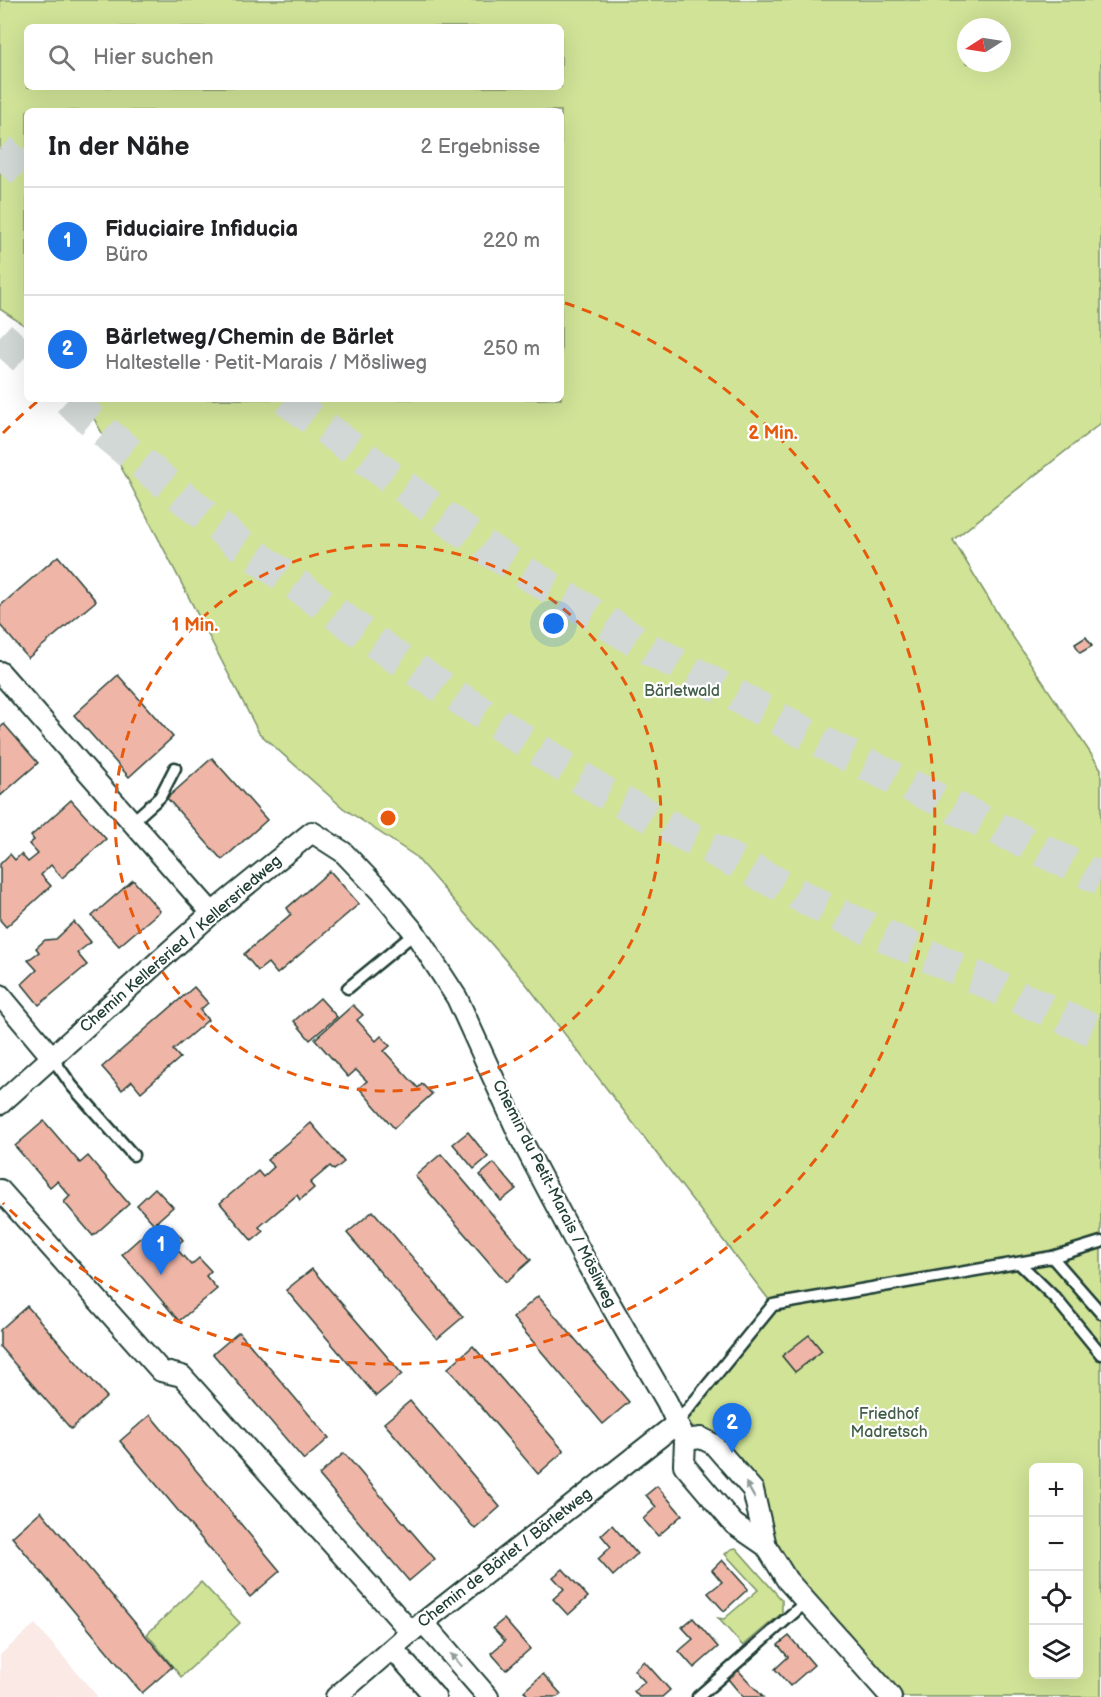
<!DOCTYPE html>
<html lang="de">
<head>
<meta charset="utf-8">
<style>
  body { margin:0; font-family:"Balsamiq Sans",sans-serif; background:#f6f6f6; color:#202124 }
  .controls { position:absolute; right:18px; bottom:18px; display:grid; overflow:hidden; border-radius:9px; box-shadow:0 6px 24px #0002 }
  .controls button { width:54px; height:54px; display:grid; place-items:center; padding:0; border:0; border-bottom:2px solid #e0e0e0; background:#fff; color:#202124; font:30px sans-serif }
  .compass { position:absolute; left:957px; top:18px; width:54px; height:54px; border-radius:50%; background:#fff; box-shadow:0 6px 24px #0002; rotate:258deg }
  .you { position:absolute; left:554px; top:624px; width:21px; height:21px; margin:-15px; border:4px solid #fff; border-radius:50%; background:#1a73e8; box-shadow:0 0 0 9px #1a73e833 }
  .badge { display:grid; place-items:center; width:39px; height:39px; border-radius:50%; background:#1a73e8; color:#fff; font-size:20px; font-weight:700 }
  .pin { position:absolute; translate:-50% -50px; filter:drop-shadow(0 2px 3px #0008) }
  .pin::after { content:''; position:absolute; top:32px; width:21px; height:18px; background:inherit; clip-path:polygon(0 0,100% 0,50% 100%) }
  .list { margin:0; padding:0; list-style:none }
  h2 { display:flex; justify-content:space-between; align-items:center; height:78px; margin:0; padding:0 24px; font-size:26px }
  h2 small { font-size:20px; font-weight:400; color:#757577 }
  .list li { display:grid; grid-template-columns:39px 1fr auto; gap:18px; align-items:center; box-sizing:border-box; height:108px; padding:0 24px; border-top:2px solid #e0e0e0 }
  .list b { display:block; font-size:22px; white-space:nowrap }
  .list p { margin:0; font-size:20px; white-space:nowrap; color:#757577 }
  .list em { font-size:20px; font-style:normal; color:#757577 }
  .icon { flex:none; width:33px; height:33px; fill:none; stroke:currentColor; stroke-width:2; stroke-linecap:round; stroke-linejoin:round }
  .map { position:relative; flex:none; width:1101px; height:1697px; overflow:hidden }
  .search { position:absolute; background:#fff; box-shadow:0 6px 24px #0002; left:24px; top:24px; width:540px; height:66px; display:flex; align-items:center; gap:15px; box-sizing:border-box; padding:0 21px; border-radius:9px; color:#757577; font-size:22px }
  .panel { position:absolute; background:#fff; box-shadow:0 6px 24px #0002; left:24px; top:108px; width:540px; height:294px; border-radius:9px }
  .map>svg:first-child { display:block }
</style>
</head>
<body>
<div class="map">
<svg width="1101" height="1697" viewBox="0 0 1101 1697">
  <rect width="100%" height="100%" fill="#fff"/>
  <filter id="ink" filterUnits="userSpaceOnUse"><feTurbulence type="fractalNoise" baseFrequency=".0167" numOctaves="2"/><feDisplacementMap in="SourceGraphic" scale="12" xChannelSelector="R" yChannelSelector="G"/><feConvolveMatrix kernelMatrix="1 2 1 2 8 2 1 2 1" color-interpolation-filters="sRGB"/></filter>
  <g filter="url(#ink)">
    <path fill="#fae9e5" d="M35,1624L98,1697H0V1655Z"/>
    <g fill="#d0e397" stroke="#789066" stroke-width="1.5" fill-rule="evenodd">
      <path d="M0,0H1101V423L953,540L999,616L1101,769V1697H891L787,1580L753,1490L676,1424L773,1305L527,985L415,856L343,808L259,733L127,478L83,399H561V111H27V327L0,309ZM27,27H561V87H27ZM966,27H1002V63H966ZM1034,1468H1078V1674H1034Z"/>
      <path d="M736,1548L782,1600V1613L743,1646L718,1618L724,1619L758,1590L725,1554L731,1549Z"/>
      <path d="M201,1582L240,1623L181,1677L147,1634Z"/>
    </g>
    <g fill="#efb6a7" stroke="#1f3d34" stroke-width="1.5">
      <path d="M58,556L96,601L28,658L0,625V606Z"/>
      <path d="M1086,637L1092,646L1080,653L1075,644Z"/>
      <path d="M118,675L173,737L129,777L74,715Z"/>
      <path d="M4,724L38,763L0,796V728Z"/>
      <path d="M212,758L267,820L222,860L167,798Z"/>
      <path d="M71,800L106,839L62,878L51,865L41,875L51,886L6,927L0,920V864L10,854L15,860L21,854L28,862L38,854L29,844L34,840L31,836Z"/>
      <path d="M330,871L359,904L277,974L268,963L258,971L244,954L291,914L287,908Z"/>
      <path d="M133,880L160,911L119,946L92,916Z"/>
      <path d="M74,922L91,942L77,953L87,965L39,1005L22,984L37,970L28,960L39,952L36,948L45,940L56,939Z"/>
      <path d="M194,987L208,1003L200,1010L208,1020L173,1050L180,1058L141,1092L132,1081L122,1090L102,1067Z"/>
      <path d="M320,998L337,1017L310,1040L294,1021Z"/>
      <path d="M353,1005L363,1015L357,1020L376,1041L381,1036L390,1046L384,1051L418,1088L422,1084L432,1094L394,1128L359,1088L367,1081L356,1070L348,1077L315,1039Z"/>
      <path d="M44,1121L80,1163L88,1156L129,1204L93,1236L64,1202L70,1196L57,1181L50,1187L15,1146Z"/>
      <path d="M311,1123L344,1162L334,1170L330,1166L310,1183L314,1188L300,1200L297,1195L259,1227L263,1232L252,1241L220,1203L258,1171L263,1177L274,1167L267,1160Z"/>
      <path d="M468,1132L488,1157L474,1169L453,1144Z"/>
      <path d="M441,1154L531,1260L506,1282L415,1176Z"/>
      <path d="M494,1163L516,1189L501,1201L480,1175Z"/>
      <path d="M155,1188L173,1207L154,1224L137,1205Z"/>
      <path d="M373,1211L463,1317L437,1339L347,1233Z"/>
      <path d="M158,1222L167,1232L172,1227L183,1240L175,1247L191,1265L199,1258L211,1271L206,1276L217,1289L179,1321L122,1254Z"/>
      <path d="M312,1269L402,1374L376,1396L286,1290Z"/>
      <path d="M538,1296L629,1402L603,1424L513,1318Z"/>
      <path d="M27,1306L107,1397L71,1429L0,1347V1330Z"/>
      <path d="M239,1332L329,1438L304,1460L213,1354Z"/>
      <path d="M809,1335L822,1351L795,1372L782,1356Z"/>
      <path d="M473,1346L564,1451L538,1474L448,1368Z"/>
      <path d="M410,1401L500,1507L475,1529L384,1423Z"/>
      <path d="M150,1415L280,1571L250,1597L120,1441Z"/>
      <path d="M344,1453L435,1559L409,1581L319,1475Z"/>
      <path d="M657,1486L682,1515L658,1536L643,1519L656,1507L646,1495Z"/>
      <path d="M41,1511L172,1667L142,1693L12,1537Z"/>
      <path d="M612,1525L637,1554L613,1576L598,1559L611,1547L601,1535Z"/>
      <path d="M722,1560L748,1589L724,1611L708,1593L722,1582L712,1570Z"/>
      <path d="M563,1569L588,1597L568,1615L553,1599L564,1589L553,1577Z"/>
      <path d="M693,1618L718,1647L694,1668L679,1651L693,1639L682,1627Z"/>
      <path d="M504,1619L530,1649L506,1670L491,1653L505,1641L493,1628Z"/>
      <path d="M789,1636L814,1665L790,1686L775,1669L788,1657L778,1645Z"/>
      <path d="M644,1661L670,1690L662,1697H639L634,1691L645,1682L634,1670Z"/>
      <path d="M738,1670L763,1697H743L728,1679Z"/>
      <path d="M543,1674L561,1694L558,1697H529L524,1691Z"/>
    </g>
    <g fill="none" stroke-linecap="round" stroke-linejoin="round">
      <g stroke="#d2d8d6" stroke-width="33" stroke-dasharray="33 16" stroke-linecap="butt">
        <path d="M0,149L27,176"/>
        <path d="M0,336L27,361"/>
        <path d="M68,399L108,435L237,542L396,657L603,792L822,907L1058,1015L1101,1033"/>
        <path d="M286,399L489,550L653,651L833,748L1101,879"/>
      </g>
      <defs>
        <g id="lane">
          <path d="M132,822L160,797L175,768"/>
          <path d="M348,988L415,933"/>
          <path d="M51,1056L72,1086L133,1155"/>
          <path d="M1052,1257L1101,1313"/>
          <path d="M1019,1263L1056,1299L1101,1354"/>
          <path d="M676,1424L773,1305L1052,1257L1101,1242"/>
          <path d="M698,1697L807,1601"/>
        </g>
        <g id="street">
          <path d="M0,672L212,913"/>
          <path d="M0,995L51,1056"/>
          <path d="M0,1104L212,913L312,832L343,852L380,891L415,933L457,998L522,1141L586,1262L667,1402L685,1440L684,1465L734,1524L766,1546"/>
          <path d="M0,1190L161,1371L182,1376L411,1632"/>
          <path d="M685,1440L701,1438L713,1444L753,1490L766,1546L787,1580L891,1697"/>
          <path d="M423,1622L488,1697"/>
          <path d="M393,1649L435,1697"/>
          <path d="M336,1697L411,1632L676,1424"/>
        </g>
      </defs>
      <use href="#lane" stroke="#1f3d34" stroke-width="15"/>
      <use href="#street" stroke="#1f3d34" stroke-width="24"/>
      <use href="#lane" stroke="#fff" stroke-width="10"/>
      <use href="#street" stroke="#fff" stroke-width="20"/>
    </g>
    <defs><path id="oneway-solid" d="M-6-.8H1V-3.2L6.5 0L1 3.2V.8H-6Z" transform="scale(1.5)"/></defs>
    <g fill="#8f9e9a">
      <use href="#oneway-solid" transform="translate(750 1490) rotate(-120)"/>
      <use href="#oneway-solid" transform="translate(456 1660) rotate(-131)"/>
    </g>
  </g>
  <g fill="none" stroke="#e8590c" stroke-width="3" stroke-dasharray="10 8">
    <circle cx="388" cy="818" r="273"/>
    <path d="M3 433A545 545 0 0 1 38 401M565 303A545 545 0 1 1 3 1203"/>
  </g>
  <g text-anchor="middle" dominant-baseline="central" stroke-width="4.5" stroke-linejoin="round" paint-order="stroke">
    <g font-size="16" fill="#425e48" stroke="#fff">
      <text x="682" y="691">Bärletwald</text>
      <text x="889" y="1414">Friedhof<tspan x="889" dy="18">Madretsch</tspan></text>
    </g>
    <g font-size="16" fill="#1f3d34" stroke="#fff">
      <text transform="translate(181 944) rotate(-41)">Chemin Kellersried / Kellersriedweg</text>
      <text transform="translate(554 1194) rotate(63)">Chemin du Petit-Marais / Mösliweg</text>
      <text transform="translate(505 1558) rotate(-38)">Chemin de Bärlet / Bärletweg</text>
    </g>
  </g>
  <circle cx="388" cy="818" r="9" fill="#e8590c" stroke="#fff" stroke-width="3"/>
  <g font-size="18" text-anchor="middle" font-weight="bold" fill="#e8590c" stroke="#fff" stroke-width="4.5" stroke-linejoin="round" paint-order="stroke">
    <text x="773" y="439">2 Min.</text>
    <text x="195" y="631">1 Min.</text>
  </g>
</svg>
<div class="controls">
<button>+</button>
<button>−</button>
<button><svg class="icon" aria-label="locate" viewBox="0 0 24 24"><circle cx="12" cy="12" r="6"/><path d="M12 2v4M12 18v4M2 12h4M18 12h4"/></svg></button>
<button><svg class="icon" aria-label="layers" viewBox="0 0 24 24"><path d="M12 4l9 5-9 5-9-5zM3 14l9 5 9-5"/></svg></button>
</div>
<svg class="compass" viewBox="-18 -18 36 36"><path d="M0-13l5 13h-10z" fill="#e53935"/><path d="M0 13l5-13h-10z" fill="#757577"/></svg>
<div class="you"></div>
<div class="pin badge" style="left:161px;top:1275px">1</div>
<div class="pin badge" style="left:732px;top:1453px">2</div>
<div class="search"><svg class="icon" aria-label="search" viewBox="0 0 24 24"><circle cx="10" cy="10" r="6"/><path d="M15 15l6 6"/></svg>Hier suchen</div>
<section class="panel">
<h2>In der Nähe<small>2 Ergebnisse</small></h2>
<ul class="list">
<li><span class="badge">1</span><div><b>Fiduciaire Infiducia</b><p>Büro</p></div><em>220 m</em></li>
<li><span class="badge">2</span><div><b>Bärletweg/Chemin de Bärlet</b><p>Haltestelle · Petit-Marais / Mösliweg</p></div><em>250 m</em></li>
</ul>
</section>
</div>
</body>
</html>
